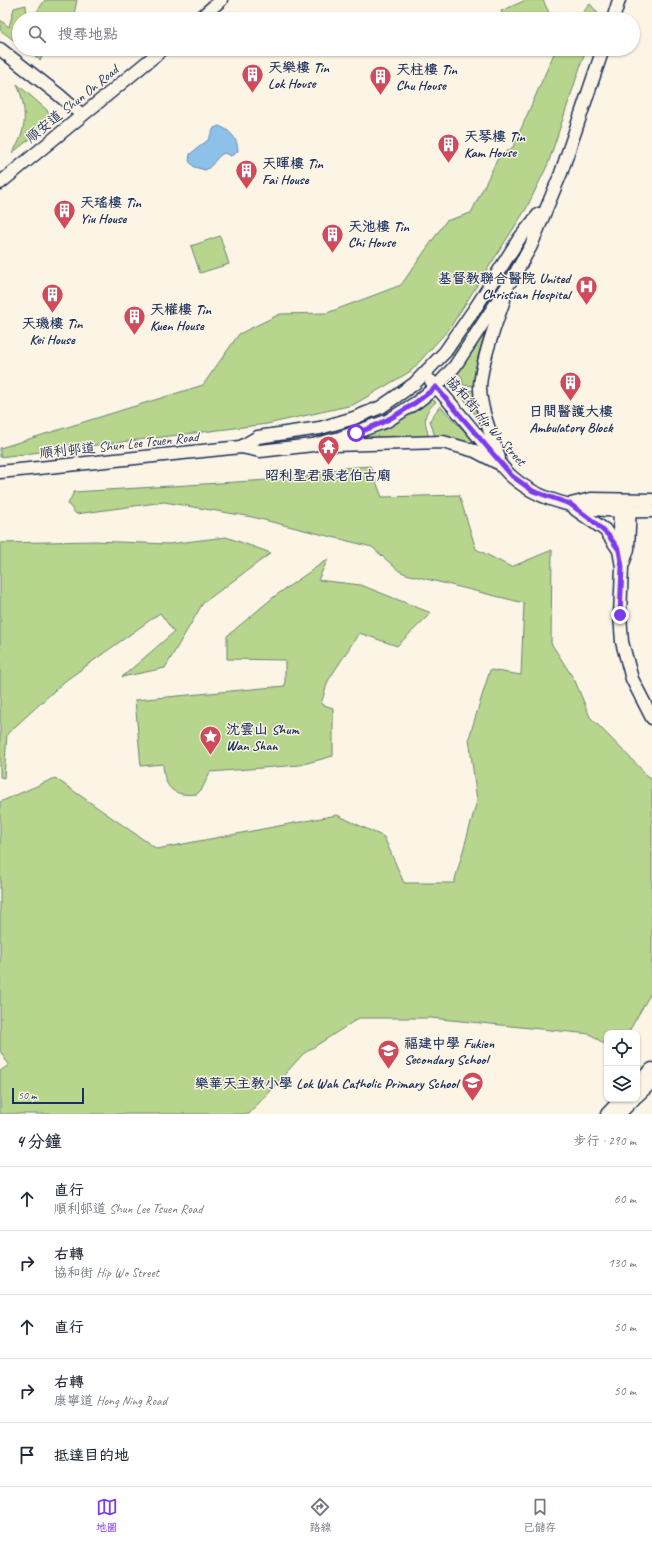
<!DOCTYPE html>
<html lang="zh-TW">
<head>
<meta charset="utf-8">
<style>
  body { margin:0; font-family:Caveat,"LXGW WenKai TC",sans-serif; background:#f2f2f3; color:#1f2937 }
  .controls { position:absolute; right:12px; bottom:12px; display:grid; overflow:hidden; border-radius:8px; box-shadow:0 1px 3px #0004 }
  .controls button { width:36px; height:36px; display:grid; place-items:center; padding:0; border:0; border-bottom:1px solid #e0e1e3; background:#fff; color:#1f2937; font:20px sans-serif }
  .scale { position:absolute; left:12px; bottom:10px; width:72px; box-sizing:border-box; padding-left:4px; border:2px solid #1b2f5e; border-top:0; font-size:11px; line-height:14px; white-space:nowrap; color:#1b2f5e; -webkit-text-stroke:3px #fcf5e5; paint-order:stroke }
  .stop { position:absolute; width:12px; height:12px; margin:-9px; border:3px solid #7c3aed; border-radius:50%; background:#fff }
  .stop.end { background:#7c3aed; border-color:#fff; box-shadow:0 1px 4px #0008 }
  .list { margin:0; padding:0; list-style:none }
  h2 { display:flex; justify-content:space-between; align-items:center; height:52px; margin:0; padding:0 16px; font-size:17px }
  h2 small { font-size:13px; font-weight:400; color:#747a83 }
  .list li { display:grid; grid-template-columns:26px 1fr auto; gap:12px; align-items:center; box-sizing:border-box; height:64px; padding:0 16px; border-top:1px solid #e0e1e3 }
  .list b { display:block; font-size:15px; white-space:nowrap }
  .list p { margin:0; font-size:13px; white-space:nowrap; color:#747a83 }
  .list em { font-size:13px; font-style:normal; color:#747a83 }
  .icon { flex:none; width:22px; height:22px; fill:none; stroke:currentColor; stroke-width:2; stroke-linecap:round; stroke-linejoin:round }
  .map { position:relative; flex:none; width:652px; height:1114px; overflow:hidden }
  .search { position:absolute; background:#fff; box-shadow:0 1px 3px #0004; left:12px; right:12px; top:12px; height:44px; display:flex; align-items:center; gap:10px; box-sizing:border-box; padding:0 14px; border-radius:22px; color:#747a83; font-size:15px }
  .sheet { height:372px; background:#fff }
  nav { display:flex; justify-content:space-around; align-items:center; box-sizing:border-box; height:56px; border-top:1px solid #e0e1e3; background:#fff; font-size:11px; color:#747a83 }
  nav a { display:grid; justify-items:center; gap:2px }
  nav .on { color:#7c3aed }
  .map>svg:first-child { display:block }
</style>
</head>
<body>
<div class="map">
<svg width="652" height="1114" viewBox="0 0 652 1114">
  <rect width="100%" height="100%" fill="#fcf5e5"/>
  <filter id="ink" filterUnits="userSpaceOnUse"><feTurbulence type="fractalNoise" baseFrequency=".025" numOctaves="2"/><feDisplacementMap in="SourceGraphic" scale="8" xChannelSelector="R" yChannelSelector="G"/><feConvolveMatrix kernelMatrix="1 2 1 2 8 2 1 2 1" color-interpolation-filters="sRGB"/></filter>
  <g filter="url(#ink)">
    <g fill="#b8d58d" stroke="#6a8276">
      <path d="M45,0H77L73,19H39L36,13Z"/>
      <path d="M526,0H543L551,17L545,19H504L501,11Z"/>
      <path d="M590,4L598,13L596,19H577Z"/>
      <path d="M26,5L27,19H19V44L0,30V20L9,27L14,8Z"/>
      <path d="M26,49H36L42,57L40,60Z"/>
      <path d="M556,49H586L548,164L526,209L449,329L411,371L353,405L267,424L0,457V448L203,385L239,334L280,314L327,313L401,285L446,221L471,213L498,158L513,147Z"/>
      <path d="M17,84L47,110L50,117L45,127L12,153C28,131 27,108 17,84Z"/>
      <path d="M220,236L229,264L200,273L191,246Z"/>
      <path d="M524,242L526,246L481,319L454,357L452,354Z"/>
      <path d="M487,327H488C480,346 474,365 475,386L463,385L462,377L457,371Z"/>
      <path d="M465,390L476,391L482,424L459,392Z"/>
      <path d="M431,399L436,402C421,415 425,421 429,438L360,440V438L401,419Z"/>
      <path d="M440,406L481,449L435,437L430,420Z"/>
      <path d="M370,466L382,497L459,495L476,549L511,567L552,550L551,643L575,681L590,717L652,780V991L628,1033H607V1046L590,1034L431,1018H359L303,1054L249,1114H0V1071L9,1065L0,1051V802L55,778L157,849L337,815L384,837L404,883H454L477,801L469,738L490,670L521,675L524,603L406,574L399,571L372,547L252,517L164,502L76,514L68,504L74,492L301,478L341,468Z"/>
      <path d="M226,537L271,553L203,603L165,668L122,677L174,632L160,613L65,681L7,734L4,778L0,777V543L94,541L169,544Z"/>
      <path d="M328,559L318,580L361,585L431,613L397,646L359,633L328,681L321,704L333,708V756L300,765L210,772L202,789L197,794C172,797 164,787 163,764L141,766L135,700L285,686V660L227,659V636L275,596Z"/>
    </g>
    <path fill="#8ec1ea" stroke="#6087b2" d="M219,126C230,130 238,139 238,151L231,156L224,153C215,157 214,166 205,170L194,167L189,161L190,154L208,140L214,128Z"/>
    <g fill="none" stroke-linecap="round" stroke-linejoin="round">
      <defs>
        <g id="secondary">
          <path d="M199,19L221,0"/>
          <path d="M613,19L619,0"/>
          <path d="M0,49L59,95L82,115"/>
          <path d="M0,183L163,49"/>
          <path d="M431,381C450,402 468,424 486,446C494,456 502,468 511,476C549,510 605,512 652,511"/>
          <path d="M333,445L443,442L475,451L496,462"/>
          <path d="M241,447L258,437L320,428L354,418L381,407L414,384L445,352L478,304L519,239L539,214"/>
          <path d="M499,458C492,436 481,412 480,389C480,365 496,323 504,300"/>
          <path d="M0,472L241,447L260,451L313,445L340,438L387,421L417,402L436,387L455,366L512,279L531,246L561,173L603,49"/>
          <path d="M620,500L619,550L622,567L620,615L622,642L632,679L652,718"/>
          <path d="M571,504L591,499L652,500"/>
          <path d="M575,509L605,530L619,550"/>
          <path d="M623,564L628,549L630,505"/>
          <path d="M637,1083L652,1069"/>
          <path d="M637,1096L652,1082"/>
          <path d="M607,1114L621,1099"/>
          <path d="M619,1114L634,1099"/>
        </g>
      </defs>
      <use href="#secondary" stroke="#1b2f5e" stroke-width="15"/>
      <use href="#secondary" stroke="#fcf5e5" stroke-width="12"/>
    </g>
  </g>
  <g fill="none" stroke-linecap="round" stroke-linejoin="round" filter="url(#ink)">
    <path stroke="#7c3aed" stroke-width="5" d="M356,433C387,423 411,407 436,387L512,476L533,491L570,504L593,521L609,536L619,550L622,567L620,615"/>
  </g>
  <defs>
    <symbol id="building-pin" viewBox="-11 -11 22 30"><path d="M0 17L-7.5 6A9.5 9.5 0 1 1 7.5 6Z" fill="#d1495b" stroke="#fcf5e5"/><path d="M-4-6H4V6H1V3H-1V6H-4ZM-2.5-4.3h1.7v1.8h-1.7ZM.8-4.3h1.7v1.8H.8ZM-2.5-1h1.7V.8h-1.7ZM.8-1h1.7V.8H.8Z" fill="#fff"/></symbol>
    <symbol id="hospital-pin" viewBox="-11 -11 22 30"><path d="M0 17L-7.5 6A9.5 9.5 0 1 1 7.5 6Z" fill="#d1495b" stroke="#fcf5e5"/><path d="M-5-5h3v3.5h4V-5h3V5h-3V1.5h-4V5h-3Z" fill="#fff"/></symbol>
    <symbol id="temple-pin" viewBox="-11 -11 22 30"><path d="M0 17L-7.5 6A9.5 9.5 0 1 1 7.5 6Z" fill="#d1495b" stroke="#fcf5e5"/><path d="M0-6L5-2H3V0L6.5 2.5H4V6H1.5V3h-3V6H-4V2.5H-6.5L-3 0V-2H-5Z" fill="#fff"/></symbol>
    <symbol id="sight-pin" viewBox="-11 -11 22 30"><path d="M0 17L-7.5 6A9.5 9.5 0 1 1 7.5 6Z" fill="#d1495b" stroke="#fcf5e5"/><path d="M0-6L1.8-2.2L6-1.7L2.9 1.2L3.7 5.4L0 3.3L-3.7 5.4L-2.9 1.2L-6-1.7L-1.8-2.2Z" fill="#fff"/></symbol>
    <symbol id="school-pin" viewBox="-11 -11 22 30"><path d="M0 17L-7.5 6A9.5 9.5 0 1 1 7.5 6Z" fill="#d1495b" stroke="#fcf5e5"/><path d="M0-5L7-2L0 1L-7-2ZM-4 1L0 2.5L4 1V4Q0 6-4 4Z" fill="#fff"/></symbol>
  </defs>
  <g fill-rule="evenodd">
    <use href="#building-pin" x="240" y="62" width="25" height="34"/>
    <use href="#building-pin" x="368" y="64" width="25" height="34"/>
    <use href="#building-pin" x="436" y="132" width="25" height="34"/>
    <use href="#building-pin" x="234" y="158" width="25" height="34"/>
    <use href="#building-pin" x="52" y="198" width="25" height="34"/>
    <use href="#building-pin" x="320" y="222" width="25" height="34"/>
    <use href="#hospital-pin" x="574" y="274" width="25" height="34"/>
    <use href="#building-pin" x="40" y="282" width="25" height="34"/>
    <use href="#building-pin" x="122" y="304" width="25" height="34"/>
    <use href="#building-pin" x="558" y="370" width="25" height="34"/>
    <use href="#temple-pin" x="316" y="434" width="25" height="34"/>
    <use href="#sight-pin" x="198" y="724" width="25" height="34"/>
    <use href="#school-pin" x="376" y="1038" width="25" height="34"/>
    <use href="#school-pin" x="460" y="1070" width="25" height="34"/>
  </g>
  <g text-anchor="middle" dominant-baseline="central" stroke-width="3" stroke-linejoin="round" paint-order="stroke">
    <g font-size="14" font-weight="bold" fill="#1b2f5e" stroke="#fcf5e5" text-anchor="start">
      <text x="268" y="67">天樂樓 Tin<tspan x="268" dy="16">Lok House</tspan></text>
      <text x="396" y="69">天柱樓 Tin<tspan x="396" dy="16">Chu House</tspan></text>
      <text x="464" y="136">天琴樓 Tin<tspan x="464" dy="16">Kam House</tspan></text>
      <text x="262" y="163">天暉樓 Tin<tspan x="262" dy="16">Fai House</tspan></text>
      <text x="80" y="202">天瑤樓 Tin<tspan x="80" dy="16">Yiu House</tspan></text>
      <text x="348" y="226">天池樓 Tin<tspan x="348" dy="16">Chi House</tspan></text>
      <text x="570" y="278" text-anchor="end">基督教聯合醫院 United<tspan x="570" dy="16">Christian Hospital</tspan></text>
      <text x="150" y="309">天權樓 Tin<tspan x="150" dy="16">Kuen House</tspan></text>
      <text x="52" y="323" text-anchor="middle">天璣樓 Tin<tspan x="52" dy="16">Kei House</tspan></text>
      <text x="571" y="411" text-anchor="middle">日間醫護大樓<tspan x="571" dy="16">Ambulatory Block</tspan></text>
      <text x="328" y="475" text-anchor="middle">昭利聖君張老伯古廟</text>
      <text x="226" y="729">沈雲山 Shum<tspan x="226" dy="16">Wan Shan</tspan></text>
      <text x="404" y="1043">福建中學 Fukien<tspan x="404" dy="16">Secondary School</tspan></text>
      <text x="458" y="1083" text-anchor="end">樂華天主教小學 Lok Wah Catholic Primary School</text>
    </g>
    <g font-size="14" fill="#1b2f5e" stroke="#fcf5e5">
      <text transform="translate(72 104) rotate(-39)">順安道 Shun On Road</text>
      <text transform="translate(486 421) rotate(49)">協和街 Hip Wo Street</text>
      <text transform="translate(119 445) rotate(-6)">順利邨道 Shun Lee Tsuen Road</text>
    </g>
  </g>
</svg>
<div class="controls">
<button><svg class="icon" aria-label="locate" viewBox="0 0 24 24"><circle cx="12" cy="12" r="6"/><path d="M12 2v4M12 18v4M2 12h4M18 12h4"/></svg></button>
<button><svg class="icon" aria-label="layers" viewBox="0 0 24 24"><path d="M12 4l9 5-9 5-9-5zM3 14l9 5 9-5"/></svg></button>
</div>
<div class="scale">50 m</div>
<div class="stop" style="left:356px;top:433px"></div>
<div class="stop end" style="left:620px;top:615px"></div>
<div class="search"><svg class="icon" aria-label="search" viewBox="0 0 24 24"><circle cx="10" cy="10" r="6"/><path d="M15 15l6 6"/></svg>搜尋地點</div>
</div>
<section class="sheet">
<h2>4 分鐘<small>步行 · 290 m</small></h2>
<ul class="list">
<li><svg class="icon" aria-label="ahead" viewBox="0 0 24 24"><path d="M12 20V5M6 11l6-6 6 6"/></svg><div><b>直行</b><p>順利邨道 Shun Lee Tsuen Road</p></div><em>60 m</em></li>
<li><svg class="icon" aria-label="right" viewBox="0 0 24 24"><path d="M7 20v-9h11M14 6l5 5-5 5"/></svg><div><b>右轉</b><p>協和街 Hip Wo Street</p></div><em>130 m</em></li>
<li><svg class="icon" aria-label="ahead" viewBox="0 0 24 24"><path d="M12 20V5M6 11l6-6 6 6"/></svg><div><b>直行</b></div><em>50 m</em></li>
<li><svg class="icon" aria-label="right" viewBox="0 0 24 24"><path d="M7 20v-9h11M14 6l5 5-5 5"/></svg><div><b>右轉</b><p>康寧道 Hong Ning Road</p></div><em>50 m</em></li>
<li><svg class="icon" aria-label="arrive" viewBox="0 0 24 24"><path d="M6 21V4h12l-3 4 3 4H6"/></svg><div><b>抵達目的地</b></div></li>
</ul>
</section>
<nav>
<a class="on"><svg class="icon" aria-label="map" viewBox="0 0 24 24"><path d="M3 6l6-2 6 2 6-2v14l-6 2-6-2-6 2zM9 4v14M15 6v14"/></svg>地圖</a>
<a><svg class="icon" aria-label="directions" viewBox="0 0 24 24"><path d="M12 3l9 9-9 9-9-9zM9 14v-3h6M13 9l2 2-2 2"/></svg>路線</a>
<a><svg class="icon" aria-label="saved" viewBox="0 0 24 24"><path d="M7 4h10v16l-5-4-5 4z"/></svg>已儲存</a>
</nav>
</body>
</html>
